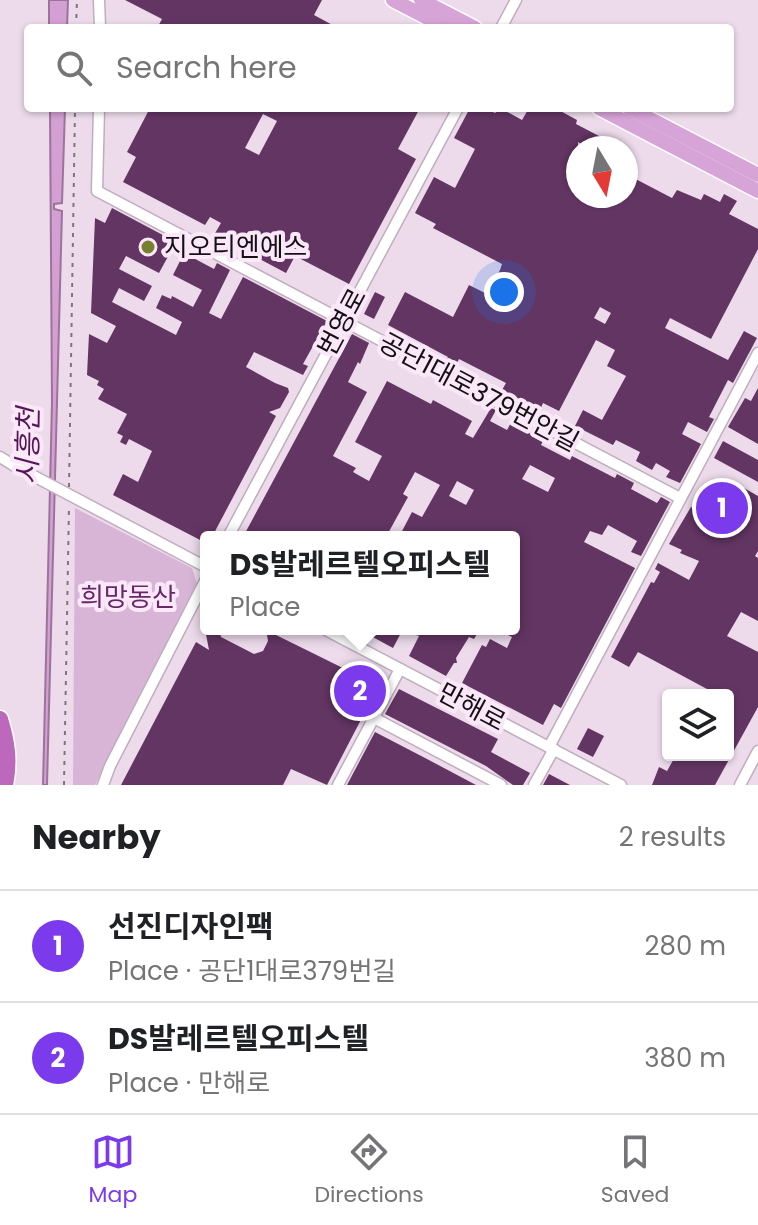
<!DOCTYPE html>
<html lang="en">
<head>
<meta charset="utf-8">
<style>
  body { margin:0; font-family:Poppins,"Noto Sans KR",sans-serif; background:#f6f6f6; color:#202124 }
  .controls { position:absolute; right:24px; bottom:24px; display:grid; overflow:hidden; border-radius:8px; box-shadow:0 2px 6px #0004 }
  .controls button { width:72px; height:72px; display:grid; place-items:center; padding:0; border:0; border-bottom:2px solid #e0e0e0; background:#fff; color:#202124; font:40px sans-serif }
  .compass { position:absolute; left:566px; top:136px; width:72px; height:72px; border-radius:50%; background:#fff; box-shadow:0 2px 6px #0004; rotate:170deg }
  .you { position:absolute; left:504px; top:292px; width:28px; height:28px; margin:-20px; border:6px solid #fff; border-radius:50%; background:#1a73e8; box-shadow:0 0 0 12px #1a73e833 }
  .badge { display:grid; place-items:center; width:52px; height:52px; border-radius:50%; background:#7c3aed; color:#fff; font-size:26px; font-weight:700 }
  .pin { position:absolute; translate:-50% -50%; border:4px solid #fff; box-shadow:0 2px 8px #0006 }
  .popup { position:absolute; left:200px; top:531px; width:320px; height:104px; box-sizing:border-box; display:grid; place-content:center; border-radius:8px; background:#fff; filter:drop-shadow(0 2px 6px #0005); font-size:26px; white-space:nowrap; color:#757577 }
  .popup b { font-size:30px; color:#202124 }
  .popup::after { content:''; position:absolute; left:50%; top:100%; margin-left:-16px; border:16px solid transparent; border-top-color:#fff }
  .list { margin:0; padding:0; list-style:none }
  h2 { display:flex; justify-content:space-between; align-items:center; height:104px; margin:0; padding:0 32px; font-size:34px }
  h2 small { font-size:26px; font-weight:400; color:#757577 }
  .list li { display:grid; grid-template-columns:52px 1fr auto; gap:24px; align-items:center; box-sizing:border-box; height:112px; padding:0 32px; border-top:2px solid #e0e0e0 }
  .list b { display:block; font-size:30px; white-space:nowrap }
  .list p { margin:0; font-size:26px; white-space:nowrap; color:#757577 }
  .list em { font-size:26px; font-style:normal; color:#757577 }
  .icon { flex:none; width:44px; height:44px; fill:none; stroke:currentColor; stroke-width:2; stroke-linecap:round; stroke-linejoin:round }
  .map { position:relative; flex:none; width:758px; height:785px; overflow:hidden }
  .search { position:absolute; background:#fff; box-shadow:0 2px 6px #0004; left:24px; right:24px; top:24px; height:88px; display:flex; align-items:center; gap:20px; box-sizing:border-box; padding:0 28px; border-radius:8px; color:#757577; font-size:30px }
  .sheet { height:328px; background:#fff }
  nav { display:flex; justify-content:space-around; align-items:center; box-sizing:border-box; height:112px; border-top:2px solid #e0e0e0; background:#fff; font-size:22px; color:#757577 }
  nav a { display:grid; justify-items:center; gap:4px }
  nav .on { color:#7c3aed }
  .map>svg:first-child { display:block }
</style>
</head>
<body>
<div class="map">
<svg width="758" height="785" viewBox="0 0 758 785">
  <rect width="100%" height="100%" fill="#eddbec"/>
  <path fill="#d8b5d7" d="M75,508L192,568L197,584L95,785H73Z"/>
  <g fill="#d49fd3" stroke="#9b749a" stroke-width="2">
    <path d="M49,0H68L67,28H49Z"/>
    <path d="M50,108H65L62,203L54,204V209L62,211L47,785H43L52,402Z"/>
  </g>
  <g fill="#633563" fill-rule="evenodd">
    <path d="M125,0H322L314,15L338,28H157L162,19Z"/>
    <path d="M150,108H420L398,149L416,159L349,284L295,256L286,273L214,235L221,223L210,217L205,225L123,182L136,157L127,152ZM263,114L277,121L259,155L245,148Z"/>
    <path d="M470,108H486L495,113L500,108L522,120L529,108H555L577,120L576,124L622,148H589L578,142V196H626V174L672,198L677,190L701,200L704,194L720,202L724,194L737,201L729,214L758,229V249L711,339L670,318L665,328L728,360L744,331L757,338L733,383L728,380L709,417L714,419L707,432L688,422L682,434L701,444L680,483L666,477L670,471L656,463L652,470L636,461L640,452L616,440L613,445L575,426L583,410L602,420L626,376L607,366L615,350L596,340L559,411L543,403L540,410L502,390L506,383L459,359L456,365L446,360L448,357L388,325L405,292L453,317L469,285L487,294L500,270L502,264L433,228L436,224L415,213L434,177L455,188L475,149L454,138ZM600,307L611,313L605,324L594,318Z"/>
    <path d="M112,208L176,242L159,273L126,256L119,269L152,286L144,301L119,288L112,302L176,335L182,322L156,308L162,295L171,299L172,296L193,307L202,290L173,275L184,253L214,269L217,263L230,270L209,313L221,319L243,277L327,321L303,364L308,366L303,375L254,352L246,367L275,383L288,388L289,392L280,408L269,412L276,416L212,537H206V543L113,495L123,474L138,482L152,451L129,439L126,445L120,442L123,436L117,433L127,414L98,399L104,389L97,385L99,381L87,375L89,334L107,343L116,326L91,313L95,218L105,223Z"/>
    <path d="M375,292L385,297L374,319L364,314Z"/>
    <path d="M352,334L369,343L360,364L358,362L348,382L367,392L333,456L356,468L353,472L360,476L369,481L382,456L355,442L387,381L431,404L433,400L472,421L465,434L473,438L491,408L496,410L490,421L507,430L513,419L545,436L541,445L570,460L572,456L615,478L617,474L634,483L631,489L657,503L661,497L670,502L641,556L631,552L637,541L608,525L602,535L590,531L584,542L635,568L561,708L554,704L543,725L462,683L482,645L486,647L490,639L507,648L512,637L496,629H514V537H399L412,512L422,517L440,485L415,472L403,494L408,497L386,537H243ZM530,465L555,478L548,492L522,479ZM457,481L474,490L466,505L449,496Z"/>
    <path d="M758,388V444L728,427L745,398L751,401Z"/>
    <path d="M723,441L758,460V482L714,458Z"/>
    <path d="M728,479L758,496V551L755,556L758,558V621L741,612L727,636L758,652V707L715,785H652L659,767L667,771L676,755H728V695H704L707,689L638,652L629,667L611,657L651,582L654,583L660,572L655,569L658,563L689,580L699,561L680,553L682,550L669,544L691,507L699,511L701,528Z"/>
    <path d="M205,629H219L221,637L254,654L263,651L268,641L266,629H275L276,635L351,672L353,668L383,684L367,713L365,712L327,785L291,769L283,785H121L196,642L209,650Z"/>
    <path d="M358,629H403L393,648Z"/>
    <path d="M419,629H480L474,639L469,637L456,658L457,663H454L446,676L409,656L419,636L416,635Z"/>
    <path d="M399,689L498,739L491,752L530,773L523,785H513L486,766L385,714Z"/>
    <path d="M588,728L604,736L593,757L577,749Z"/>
    <path d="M375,732L427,759L476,785H347Z"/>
    <path d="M549,774L570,785H543Z"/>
  </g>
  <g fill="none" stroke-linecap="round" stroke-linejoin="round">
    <defs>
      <g id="minor">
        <path d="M99,0L100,28"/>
        <path d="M501,28L516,0"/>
        <path d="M99,108L97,191L680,498"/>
        <path d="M0,457L13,465"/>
        <path d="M81,501L206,567"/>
        <path d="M228,537L458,108"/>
        <path d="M324,629L621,785"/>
        <path d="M374,718L501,785"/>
        <path d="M549,747L758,353"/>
        <path d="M103,785L110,766L206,579"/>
        <path d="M338,785L400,669"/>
        <path d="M534,785L554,749"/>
        <path d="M740,785L758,751"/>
      </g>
      <g id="major">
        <path d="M393,0L447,28"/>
        <path d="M421,0L475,28"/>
        <path d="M599,108L758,191"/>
        <path d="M629,108L758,175"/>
      </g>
      <path id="highway" d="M0,719C7,742 10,761 5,785"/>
    </defs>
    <use href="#minor" stroke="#bfaebe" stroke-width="13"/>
    <use href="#major" stroke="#fff" stroke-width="17"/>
    <use href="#highway" stroke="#fff" stroke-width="19"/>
    <g stroke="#7f737e" stroke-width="2" stroke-dasharray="4 6" stroke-linecap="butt">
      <path d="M76,28L77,0"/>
      <path d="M69,487L75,108"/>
      <path d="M64,785L69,505"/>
    </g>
    <use href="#minor" stroke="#fff" stroke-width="10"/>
    <use href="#major" stroke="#d7a4d7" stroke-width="14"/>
    <use href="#highway" stroke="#bc68bc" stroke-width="16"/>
    <defs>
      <path id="minor-bridge" d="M13,465L81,501"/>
    </defs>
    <use href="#minor-bridge" stroke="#bfaebe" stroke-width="13" stroke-linecap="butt"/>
    <use href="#minor-bridge" stroke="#fff" stroke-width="10"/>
  </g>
  <circle fill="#75812e" stroke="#fae8f9" stroke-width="3" cx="148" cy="247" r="8"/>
  <g text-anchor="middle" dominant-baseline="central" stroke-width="8" stroke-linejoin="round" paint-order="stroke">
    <g font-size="26" fill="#161015" stroke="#fae8f9" text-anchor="start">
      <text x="164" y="247">지오티엔에스</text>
    </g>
    <g font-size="26" fill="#161015" stroke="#fae8f9">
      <text transform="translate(342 322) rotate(-62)">번영로</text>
      <text transform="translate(479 392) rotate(28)">공단1대로379번안길</text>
      <text transform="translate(472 707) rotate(28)">만해로</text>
    </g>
    <g font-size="26" fill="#662867" stroke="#fae8f9">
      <text x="128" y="597">희망동산</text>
    </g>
    <g font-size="28" font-style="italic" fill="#541656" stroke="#fae8f9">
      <text transform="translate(28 446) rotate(-89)">시흥천</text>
    </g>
  </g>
</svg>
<div class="controls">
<button><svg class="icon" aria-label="layers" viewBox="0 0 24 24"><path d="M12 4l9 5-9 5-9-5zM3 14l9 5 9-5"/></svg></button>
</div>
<svg class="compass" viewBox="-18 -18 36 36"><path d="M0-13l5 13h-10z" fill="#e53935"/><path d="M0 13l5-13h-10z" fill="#757577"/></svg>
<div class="you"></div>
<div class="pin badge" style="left:722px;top:508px">1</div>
<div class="pin badge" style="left:360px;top:691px">2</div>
<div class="popup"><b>DS발레르텔오피스텔</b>Place</div>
<div class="search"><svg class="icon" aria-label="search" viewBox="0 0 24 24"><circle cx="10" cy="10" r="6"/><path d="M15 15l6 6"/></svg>Search here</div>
</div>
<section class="sheet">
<h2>Nearby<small>2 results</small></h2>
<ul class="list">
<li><span class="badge">1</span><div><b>선진디자인팩</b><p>Place · 공단1대로379번길</p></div><em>280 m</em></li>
<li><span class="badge">2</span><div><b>DS발레르텔오피스텔</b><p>Place · 만해로</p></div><em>380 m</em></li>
</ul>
</section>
<nav>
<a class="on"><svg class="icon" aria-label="map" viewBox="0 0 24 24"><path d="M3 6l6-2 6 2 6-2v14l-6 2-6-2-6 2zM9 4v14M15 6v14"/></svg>Map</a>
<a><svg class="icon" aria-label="directions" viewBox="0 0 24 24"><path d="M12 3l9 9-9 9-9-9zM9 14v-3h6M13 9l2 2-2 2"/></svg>Directions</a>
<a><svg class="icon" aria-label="saved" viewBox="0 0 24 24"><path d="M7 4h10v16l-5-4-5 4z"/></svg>Saved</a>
</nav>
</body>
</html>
